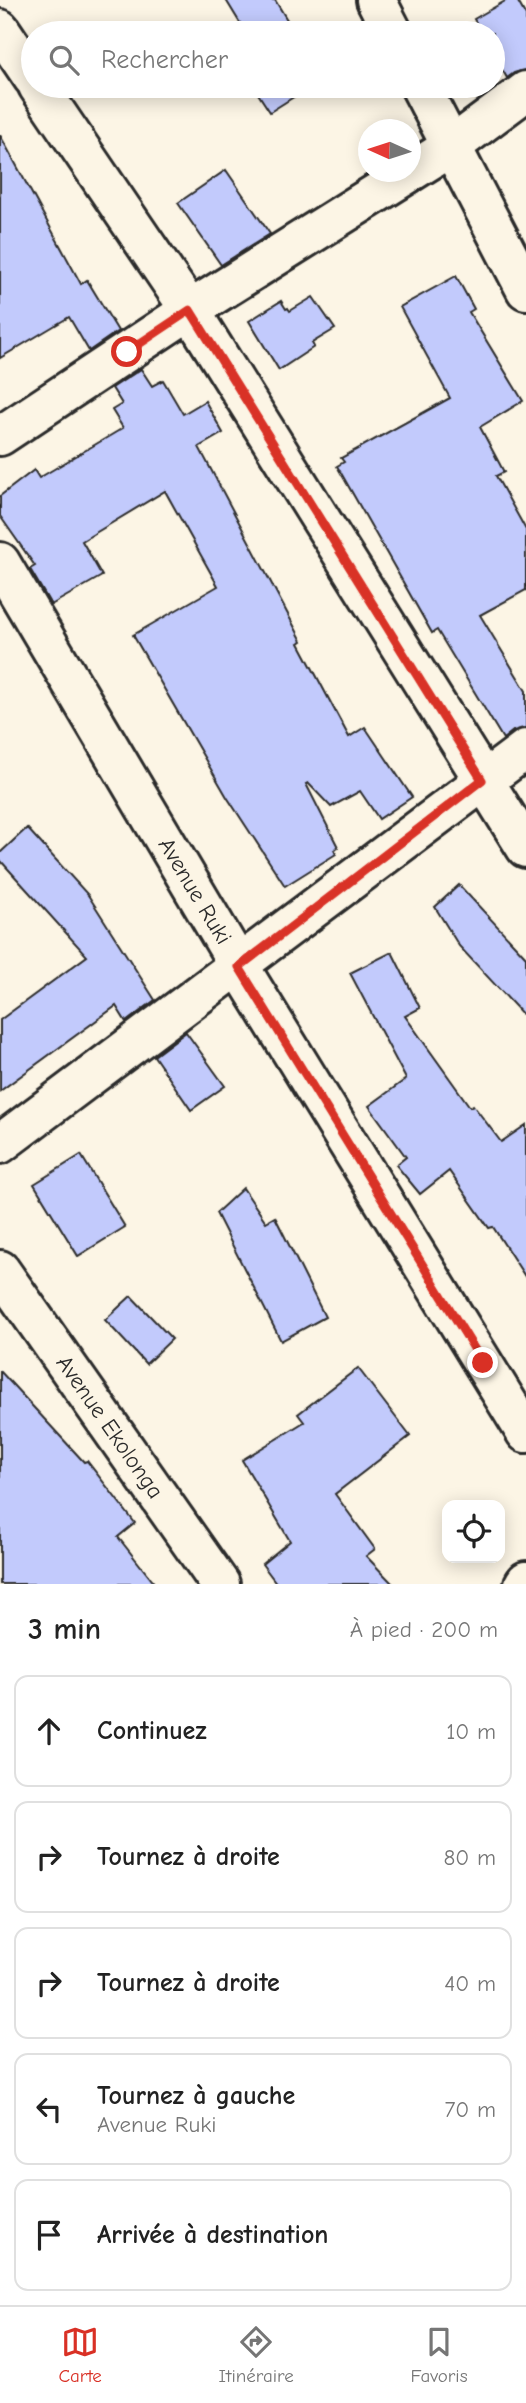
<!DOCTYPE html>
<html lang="fr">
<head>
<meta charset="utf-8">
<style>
  body { margin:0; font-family:"Comic Neue",sans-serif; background:#f6f6f6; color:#222 }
  .controls { position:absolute; right:21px; bottom:21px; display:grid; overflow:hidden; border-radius:14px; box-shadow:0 4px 18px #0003 }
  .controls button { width:63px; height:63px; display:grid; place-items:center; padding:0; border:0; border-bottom:2px solid #e0e0e0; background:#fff; color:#222; font:35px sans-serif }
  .compass { position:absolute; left:358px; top:119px; width:63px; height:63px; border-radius:50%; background:#fff; box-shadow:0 4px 18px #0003; rotate:273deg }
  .stop { position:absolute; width:21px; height:21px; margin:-16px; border:5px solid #d93025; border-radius:50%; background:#fff }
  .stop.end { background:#d93025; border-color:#fff; box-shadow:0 2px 7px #0008 }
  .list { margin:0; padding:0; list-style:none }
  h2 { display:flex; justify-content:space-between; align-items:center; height:91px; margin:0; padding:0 28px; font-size:30px }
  h2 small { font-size:23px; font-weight:400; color:#767676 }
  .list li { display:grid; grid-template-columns:46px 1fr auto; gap:21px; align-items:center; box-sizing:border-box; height:112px; margin:0 14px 14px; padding:0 14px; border:2px solid #e0e0e0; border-radius:14px }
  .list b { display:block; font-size:26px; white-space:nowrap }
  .list p { margin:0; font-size:23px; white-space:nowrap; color:#767676 }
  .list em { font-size:23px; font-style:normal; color:#767676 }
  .icon { flex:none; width:38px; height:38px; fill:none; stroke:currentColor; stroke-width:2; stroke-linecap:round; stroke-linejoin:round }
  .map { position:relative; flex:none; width:526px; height:1584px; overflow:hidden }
  .search { position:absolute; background:#fff; box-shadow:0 4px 18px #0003; left:21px; right:21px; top:21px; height:77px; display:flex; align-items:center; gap:18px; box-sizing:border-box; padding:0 24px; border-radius:38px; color:#767676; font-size:26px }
  .sheet { height:721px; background:#fff }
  nav { display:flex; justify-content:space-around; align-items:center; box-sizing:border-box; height:98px; border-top:2px solid #e0e0e0; background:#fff; font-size:19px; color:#767676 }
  nav a { display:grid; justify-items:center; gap:4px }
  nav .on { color:#d93025 }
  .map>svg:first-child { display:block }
</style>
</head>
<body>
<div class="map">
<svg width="526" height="1584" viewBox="0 0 526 1584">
  <rect width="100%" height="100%" fill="#fcf5e5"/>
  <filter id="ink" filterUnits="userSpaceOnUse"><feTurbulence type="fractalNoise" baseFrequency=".0143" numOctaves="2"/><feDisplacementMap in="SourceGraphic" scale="14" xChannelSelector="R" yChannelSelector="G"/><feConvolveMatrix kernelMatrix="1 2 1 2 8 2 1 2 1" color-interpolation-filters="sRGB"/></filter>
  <g filter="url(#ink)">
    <g fill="#c2cafc" stroke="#2b2b2b" stroke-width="2">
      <path d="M226,0H275L295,33H235L243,28Z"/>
      <path d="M507,0H517L526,16V70L514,73L507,78L493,53V33H482L474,19Z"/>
      <path d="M253,86H311L270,112Z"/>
      <path d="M0,135L81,284L87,280L118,331L89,351L69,317L0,358Z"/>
      <path d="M226,170L270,234L221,265L178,203Z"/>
      <path d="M456,276L474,309L469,312L523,401L480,427L504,472L496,476L526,530V590L480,615L526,691V728L513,731L503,739L437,630L432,633L337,466L344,462L341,458L450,398L400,307Z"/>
      <path d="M313,297L335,329L312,343L314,347L279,370L249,321L281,301L286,309L288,308L290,311Z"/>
      <path d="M141,369L152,386L163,380L183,414L205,401L223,433L199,447L302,641L299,643L349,737L365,727L412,797L379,819L360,791L331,807L308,783L306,784L338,847L334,850L336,854L285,886L227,797L133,635L218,586L165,491L82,541L102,576L51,605L30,569L35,566L0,516V496L34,470L39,478L123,428L112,410L122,404L112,388Z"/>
      <path d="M27,828L88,895L155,1000L126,1022L116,1006L0,1091V1020L87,956L0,860V853Z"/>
      <path d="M459,885L526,957V1018L459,946L435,907Z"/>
      <path d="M392,952L420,1008L405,1016L470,1107L473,1105L501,1142L526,1125V1278L493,1227L489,1228L449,1171L420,1194L396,1165L406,1157L369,1106L406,1079L350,973Z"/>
      <path d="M186,1032L225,1086L191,1110L154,1056Z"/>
      <path d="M81,1155L125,1227L78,1256L34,1184Z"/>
      <path d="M243,1188L266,1222L275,1217L325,1317L281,1341L216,1213Z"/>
      <path d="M131,1296L172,1339L146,1364L105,1320Z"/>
      <path d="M358,1368L410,1436L335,1494L375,1549L366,1556L393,1584H277L262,1564L290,1541L242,1460L304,1422L298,1414Z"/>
      <path d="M0,1371L84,1462L87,1461L135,1523L118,1537L155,1584H0Z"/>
    </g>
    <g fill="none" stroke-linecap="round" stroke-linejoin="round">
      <defs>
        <g id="street">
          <path d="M0,29L33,78"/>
          <path d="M38,86L190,310L526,848"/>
          <path d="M0,436L190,310L452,146L526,91"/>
          <path d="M0,562L239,966L526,1433"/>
          <path d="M0,1144L526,749"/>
          <path d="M0,1270L220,1584"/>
          <path d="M524,1584L526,1581"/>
        </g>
        <g id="secondary">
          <path d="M376,0L393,33"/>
          <path d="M420,86L526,290"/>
        </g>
      </defs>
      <use href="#street" stroke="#2b2b2b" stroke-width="44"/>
      <use href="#secondary" stroke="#2b2b2b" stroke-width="44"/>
      <use href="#street" stroke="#fcf5e5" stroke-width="38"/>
      <use href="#secondary" stroke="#fcf5e5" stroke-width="38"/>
    </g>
  </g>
  <g fill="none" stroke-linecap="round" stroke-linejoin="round" filter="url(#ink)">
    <path stroke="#d93025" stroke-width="9" d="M127,352L190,310L482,780L239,967L483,1363"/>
  </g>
  <g text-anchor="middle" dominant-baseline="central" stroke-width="5" stroke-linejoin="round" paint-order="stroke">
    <g font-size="23" fill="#2b2b2b" stroke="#fcf5e5">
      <text transform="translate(195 891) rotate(59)">Avenue Ruki</text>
      <text transform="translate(110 1427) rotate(55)">Avenue Ekolonga</text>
    </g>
  </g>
</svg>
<div class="controls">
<button><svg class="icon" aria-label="locate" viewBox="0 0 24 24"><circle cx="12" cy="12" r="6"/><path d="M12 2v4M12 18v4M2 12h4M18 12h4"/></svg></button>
</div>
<svg class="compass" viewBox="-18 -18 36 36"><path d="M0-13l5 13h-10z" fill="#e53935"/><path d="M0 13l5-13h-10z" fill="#767676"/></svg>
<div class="stop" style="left:127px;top:352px"></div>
<div class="stop end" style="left:483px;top:1363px"></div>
<div class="search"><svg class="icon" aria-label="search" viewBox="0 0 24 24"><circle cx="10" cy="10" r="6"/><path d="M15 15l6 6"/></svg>Rechercher</div>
</div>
<section class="sheet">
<h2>3 min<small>À pied · 200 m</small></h2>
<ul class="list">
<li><svg class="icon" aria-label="ahead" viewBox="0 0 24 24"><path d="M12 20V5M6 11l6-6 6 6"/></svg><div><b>Continuez</b></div><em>10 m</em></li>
<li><svg class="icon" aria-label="right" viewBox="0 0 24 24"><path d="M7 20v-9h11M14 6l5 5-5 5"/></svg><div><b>Tournez à droite</b></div><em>80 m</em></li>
<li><svg class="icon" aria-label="right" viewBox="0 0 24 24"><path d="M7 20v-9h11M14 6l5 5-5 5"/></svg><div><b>Tournez à droite</b></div><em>40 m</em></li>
<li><svg class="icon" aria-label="left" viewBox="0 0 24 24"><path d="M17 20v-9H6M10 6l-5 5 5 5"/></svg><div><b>Tournez à gauche</b><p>Avenue Ruki</p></div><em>70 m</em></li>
<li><svg class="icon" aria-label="arrive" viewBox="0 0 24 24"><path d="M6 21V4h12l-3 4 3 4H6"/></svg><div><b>Arrivée à destination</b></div></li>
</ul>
</section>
<nav>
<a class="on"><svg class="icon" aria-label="map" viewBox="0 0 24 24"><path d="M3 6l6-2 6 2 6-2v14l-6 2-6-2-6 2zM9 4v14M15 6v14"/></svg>Carte</a>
<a><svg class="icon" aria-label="directions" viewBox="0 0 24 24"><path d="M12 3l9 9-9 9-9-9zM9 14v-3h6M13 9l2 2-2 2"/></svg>Itinéraire</a>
<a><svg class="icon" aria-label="saved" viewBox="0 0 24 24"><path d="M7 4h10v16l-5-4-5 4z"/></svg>Favoris</a>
</nav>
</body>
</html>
